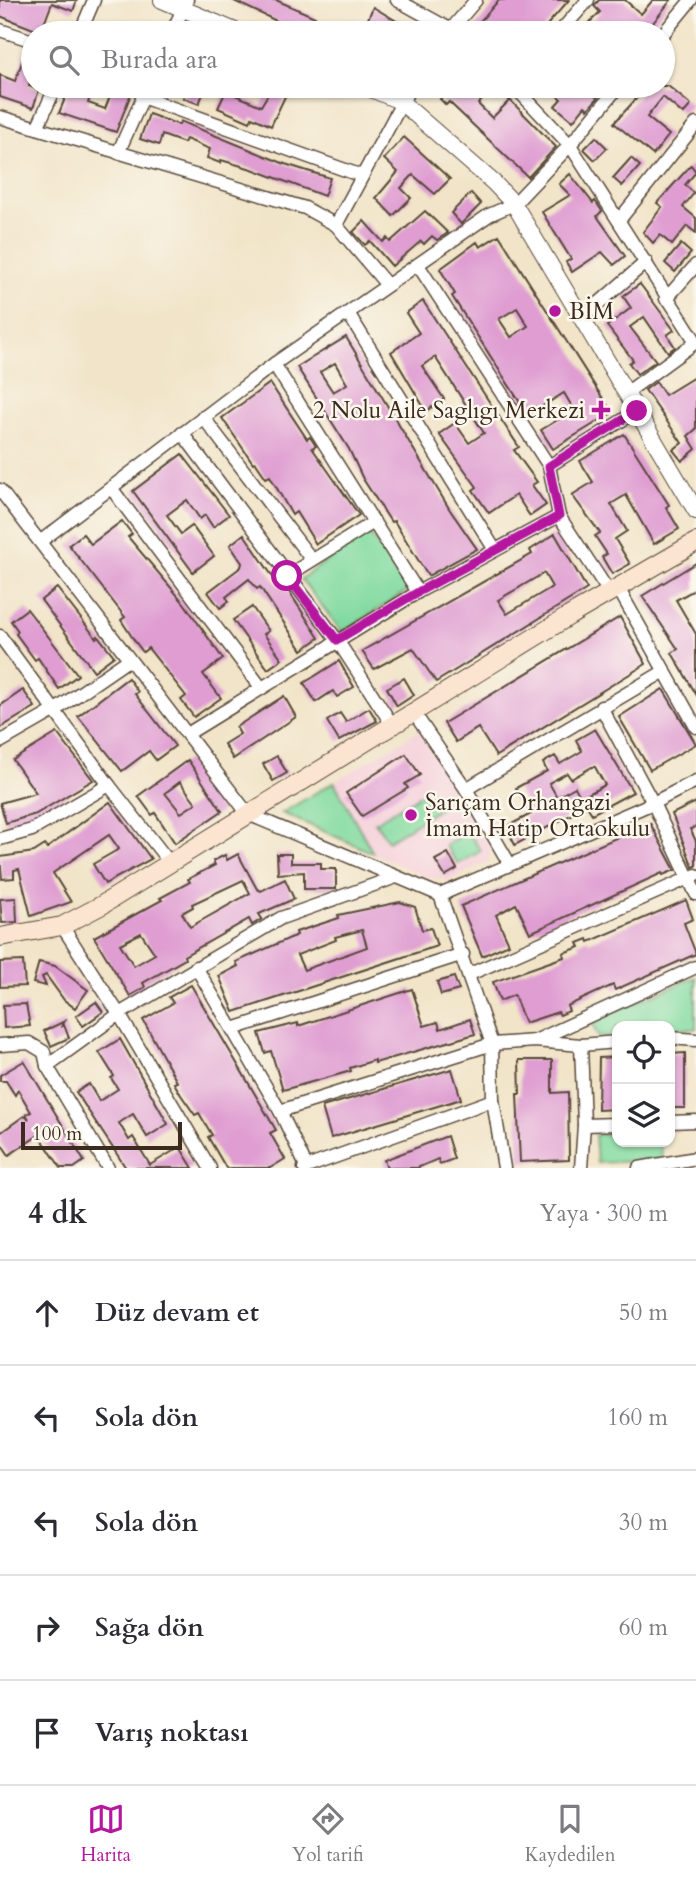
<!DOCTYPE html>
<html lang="tr">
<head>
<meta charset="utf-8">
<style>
  body { margin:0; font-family:Cardo,serif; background:#f7f7f7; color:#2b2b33 }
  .controls { position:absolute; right:21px; bottom:21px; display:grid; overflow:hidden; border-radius:14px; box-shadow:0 2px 5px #0004 }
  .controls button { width:63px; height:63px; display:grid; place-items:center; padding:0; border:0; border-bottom:2px solid #e1e1e2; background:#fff; color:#2b2b33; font:35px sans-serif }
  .scale { position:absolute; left:21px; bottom:18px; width:161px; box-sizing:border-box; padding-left:7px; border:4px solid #3b2a1e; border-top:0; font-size:19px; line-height:24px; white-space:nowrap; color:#3b2a1e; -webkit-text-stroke:5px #fbf7ec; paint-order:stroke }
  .stop { position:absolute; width:21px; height:21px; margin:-16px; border:5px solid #b5179e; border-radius:50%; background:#fff }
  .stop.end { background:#b5179e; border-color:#fff; box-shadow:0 2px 7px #0008 }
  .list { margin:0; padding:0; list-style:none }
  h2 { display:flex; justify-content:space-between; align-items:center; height:91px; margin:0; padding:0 28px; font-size:30px }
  h2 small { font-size:23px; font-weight:400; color:#7c7c81 }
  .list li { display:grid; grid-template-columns:46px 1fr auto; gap:21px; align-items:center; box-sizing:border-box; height:105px; padding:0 28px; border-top:2px solid #e1e1e2 }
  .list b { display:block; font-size:26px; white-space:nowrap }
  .list em { font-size:23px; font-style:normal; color:#7c7c81 }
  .icon { flex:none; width:38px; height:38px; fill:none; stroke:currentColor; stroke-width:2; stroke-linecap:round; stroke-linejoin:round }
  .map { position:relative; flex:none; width:696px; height:1168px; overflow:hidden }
  .search { position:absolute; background:#fff; box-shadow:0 2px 5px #0004; left:21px; right:21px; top:21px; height:77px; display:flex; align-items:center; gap:18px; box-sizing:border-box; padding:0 24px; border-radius:38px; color:#7c7c81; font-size:26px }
  .sheet { height:616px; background:#fff }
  nav { display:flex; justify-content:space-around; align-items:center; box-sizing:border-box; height:98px; border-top:2px solid #e1e1e2; background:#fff; font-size:19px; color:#7c7c81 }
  nav a { display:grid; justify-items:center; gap:4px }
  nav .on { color:#b5179e }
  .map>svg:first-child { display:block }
</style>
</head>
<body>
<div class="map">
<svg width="696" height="1168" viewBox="0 0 696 1168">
  <rect width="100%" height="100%" fill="#fbf7ec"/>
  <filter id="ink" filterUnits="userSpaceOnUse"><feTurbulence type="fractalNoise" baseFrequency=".0143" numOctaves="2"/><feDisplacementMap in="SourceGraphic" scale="14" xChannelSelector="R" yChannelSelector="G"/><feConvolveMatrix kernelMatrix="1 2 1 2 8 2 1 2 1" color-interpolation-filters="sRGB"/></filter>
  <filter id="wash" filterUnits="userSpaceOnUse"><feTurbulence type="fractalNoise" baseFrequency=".00686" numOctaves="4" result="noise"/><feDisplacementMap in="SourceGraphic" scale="28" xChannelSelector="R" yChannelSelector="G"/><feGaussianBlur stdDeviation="1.57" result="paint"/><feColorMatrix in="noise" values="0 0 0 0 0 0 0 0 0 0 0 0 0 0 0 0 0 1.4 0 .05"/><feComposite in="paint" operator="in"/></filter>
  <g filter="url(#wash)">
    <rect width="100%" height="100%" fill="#f1e4c8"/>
    <path fill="#f5cfda" d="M419,731L491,848L489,861L450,880L427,877L373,853L334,782Z"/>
    <g fill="#80da9f" stroke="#5e825e" stroke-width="2">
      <path d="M368,532L410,589L342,632L301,579Z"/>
      <path d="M334,782L373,853L282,813Z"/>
      <path d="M428,790L440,808L388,841L375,822Z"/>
      <path d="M468,832L481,851L458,864L445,845Z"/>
      <path d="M696,977V1029L617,1026V1035L598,1037L591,1021Z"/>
      <path d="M617,1134V1142H661L662,1160L597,1163L595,1135Z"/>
    </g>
    <g id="blocks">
      <g fill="#df9dd2" fill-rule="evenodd">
        <path d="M0,0H77L73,11L52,3L41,32L0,16Z"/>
        <path d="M232,0H276L315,17L307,33H302Z"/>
        <path d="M499,0H569L540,33H480L474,28Z"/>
        <path d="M599,0H625L641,14L653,0H671L645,33H595L587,25L600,12L594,6Z"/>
        <path d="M373,7L400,23L424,33H362Z"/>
        <path d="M25,54L33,57V74L29,86L39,90L33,108L0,97V75L15,81Z"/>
        <path d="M70,86H94L88,103L105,109L114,86H134L116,132L59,113Z"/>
        <path d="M188,86H206L199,104L183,98Z"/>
        <path d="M273,86H290L271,126L252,117L250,122L218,108L226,91L261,106Z"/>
        <path d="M438,86H496L478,104L492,118L510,100L556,147L528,177L449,102L446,105L440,99L445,93Z"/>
        <path d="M546,86H602L594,95L598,98L588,109L585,106L573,121L555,106L561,99Z"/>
        <path d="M648,86H668L691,105L683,114L663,97L647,117L669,135L653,155L614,123Z"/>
        <path d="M149,114L179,125L180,121L285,164L330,178L324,196L252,169L221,160L220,163L207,158L210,149L186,139L184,143L162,135L159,145L140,139Z"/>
        <path d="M404,137L450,179L435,194L413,175L401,188L411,198L393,216L376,198L398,172L384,159Z"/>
        <path d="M596,137L607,148L595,160L584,149Z"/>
        <path d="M631,158L640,166L622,186L613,178Z"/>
        <path d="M691,165L696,172L685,185L694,193L683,207L696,218V233L687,226L672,245L660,235L653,243L643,232L662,207L657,203Z"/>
        <path d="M570,174L593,203L595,201L598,205L602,211L597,216L625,256L614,265L602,252L572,272L566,262L571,259L542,212L570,195L559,184Z"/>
        <path d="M471,193L481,204L461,224L451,213Z"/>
        <path d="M425,211L448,233L437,240L432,236L424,244L421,241L392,266L370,241L365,245L353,232L364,221L383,242L387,238L390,242Z"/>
        <path d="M499,235L612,413L553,449L541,430L574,410L564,393L528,415L452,296L455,294L440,269L477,242L480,247ZM517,308L528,326L511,337L499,319Z"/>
        <path d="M681,244L691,253L675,272L665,263Z"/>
        <path d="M640,284L674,330L667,335L675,347L668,352L644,317L630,327L656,361L637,374L629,363L633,360L607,326L631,308L623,296Z"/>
        <path d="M423,301L519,447L514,450L537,482L532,485L546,505L530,516L516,495L489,513L473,490L477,487L439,434L455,423L469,443L484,433L435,357L422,366L444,399L426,411L391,352L419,333L406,313Z"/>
        <path d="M346,337L450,510L477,549L428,576L394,521L391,522L363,479L349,449L297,367ZM335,363L347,384L333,392L320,372Z"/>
        <path d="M696,376V429L688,436L696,449L682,461L673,450L682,443L645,390L656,382L665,395Z"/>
        <path d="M270,383L307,439L310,437L316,446L312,448L359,515L316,544L296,512L292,515L270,476L266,478L255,462L253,463L222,418Z"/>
        <path d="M624,434L669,505L666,507L679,529L654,544L626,495L611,504L627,531L615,539L630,564L612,574L602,557L607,554L595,536L600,533L572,495L593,482L580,461Z"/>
        <path d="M182,454L229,515L213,527L205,515L200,519L187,500L167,515L181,534L192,526L214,556L193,572L133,491Z"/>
        <path d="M122,521L132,534L128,537L184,603L223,659L203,674L221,698L194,717L181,700L186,696L148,648L143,652L134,640L121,620L125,617L69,545L83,534L91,544Z"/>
        <path d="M244,534L279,586L284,584L319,638L302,650L260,587L257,589L249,579L226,597L229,601L220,608L208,592L241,567L242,563L230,545Z"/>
        <path d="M555,534L587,589L436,682L413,648L374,669L362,651L532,554L530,550ZM544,573L552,587L507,614L498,600Z"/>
        <path d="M696,563V589L676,600L696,634V694L672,653L678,649L642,596Z"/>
        <path d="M57,588L96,638L98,636L114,656L94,671L41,600Z"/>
        <path d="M252,607L269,631L264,634L282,659L268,669L233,620Z"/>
        <path d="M27,609L78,675L59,689L38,658L35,660L16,634L18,631L11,621Z"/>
        <path d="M620,617L646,664L496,756L478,728L456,742L444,723Z"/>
        <path d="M339,661L354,687L337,697L333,691L316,702L304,683Z"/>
        <path d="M128,678L138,692L135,694L175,746L156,760L149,751L122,771L78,716Z"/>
        <path d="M404,678L414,695L397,706L387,688Z"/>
        <path d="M663,689L696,744L650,770L619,717Z"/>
        <path d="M23,690L35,707L0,728V706Z"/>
        <path d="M284,696L296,717L233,759L224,744L240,734L236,727Z"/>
        <path d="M369,708L377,721L339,741L327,721L340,713L346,722Z"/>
        <path d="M595,729L633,792L592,814L587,806L515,845L506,827L531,814L516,788L547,771L543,763L555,756L560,764L582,751L576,740ZM592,767H595L605,785L581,798L575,787L557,797L549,783L567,773L571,779Z"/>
        <path d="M57,733L93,780L36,814L6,823L0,803L36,793L13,760Z"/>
        <path d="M406,754L420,775L405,784L408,788L362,816L346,793Z"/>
        <path d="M277,756L287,773L273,781L263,764Z"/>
        <path d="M188,760L222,811L175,843L155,813L152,815L138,796ZM180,782L196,803L181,813L165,793Z"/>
        <path d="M110,802L151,859L105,884L93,864L119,849L109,835L53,873L71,902L31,916L19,869L14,870V878L2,879L0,857L34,852L45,845L47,848Z"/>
        <path d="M696,802V827L690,829L696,841V866L693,867L672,814Z"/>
        <path d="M650,823L675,870L663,875L662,873L530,933L516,904L496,915L509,944L482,956L461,906Z"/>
        <path d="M448,853L457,869L445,876L435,860Z"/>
        <path d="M238,854L257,889L261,891L285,879L294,899L259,914L262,919L252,925L249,919L184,956L185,959L143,983L145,987L130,996L94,937L162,900L160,898L190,882L188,879L215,865L213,861L225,855L227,860ZM243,880L250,893L190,927L182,913L193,907L192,904ZM141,933L155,954L134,966L120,944Z"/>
        <path d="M277,854H291V863H321V869H336V889H304V872L278,874Z"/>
        <path d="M16,898L17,922L2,923L0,899Z"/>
        <path d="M686,900L693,919L684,923L696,954L615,990L613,985L567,1006L569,1011L560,1015L558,1012L525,1023L514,995L500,1001L493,982L564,957L563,953L580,947L578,943L588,939L589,942Z"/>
        <path d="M400,902L415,907L422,930L431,928L437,946L234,1012L219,976L238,966L236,962L297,935L296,932L339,918L338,915ZM362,930L367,947L304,970L297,955L336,940L335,937Z"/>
        <path d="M23,961L25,986L0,987V962Z"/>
        <path d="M39,962L55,966L88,990L75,1008L64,1000L46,975L42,977L46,986L33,983Z"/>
        <path d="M454,977L459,990L441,995L437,982Z"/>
        <path d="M191,985L276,1130L270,1133L285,1159L270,1168H226L208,1137L212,1135L199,1113L195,1115L181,1095L174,1083L177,1082L143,1020L173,1003L169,997Z"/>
        <path d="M412,989L424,1026L438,1022L440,1029L470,1019L475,1034L375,1063V1060L350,1068L351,1071L283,1090L271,1051L265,1053L259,1033L298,1023V1026Z"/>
        <path d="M96,1002L103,1012L83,1026L76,1016Z"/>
        <path d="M26,1004L30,1026L4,1028L3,1005Z"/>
        <path d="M65,1021L61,1027L64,1025L69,1038L51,1046L44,1031Z"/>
        <path d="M120,1039L168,1124L147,1137L133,1114L119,1123L129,1140L133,1137L150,1165L180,1147L193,1168H126L76,1092L89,1084L99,1101L118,1089L111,1078L114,1076L99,1052Z"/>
        <path d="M685,1053V1108H671L670,1054Z"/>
        <path d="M617,1057V1109L598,1110L599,1058Z"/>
        <path d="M519,1060H552V1093L568,1092L569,1160L520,1162L517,1094H520Z"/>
        <path d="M24,1061L84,1161L74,1168H61L39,1135L9,1155L0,1142V1133L24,1116L29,1119L26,1114L31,1112L18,1090L15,1095L6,1081H0V1075Z"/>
        <path d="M452,1069L461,1099L331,1138L322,1107Z"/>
        <path d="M447,1136L454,1159L440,1164L438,1159L417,1168H387L384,1160Z"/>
      </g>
    </g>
  </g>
  <g filter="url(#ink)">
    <use href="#blocks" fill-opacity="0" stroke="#564638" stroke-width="2"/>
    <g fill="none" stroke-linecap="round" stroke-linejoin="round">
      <defs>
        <g id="minor">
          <path d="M397,0L457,33"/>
          <path d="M0,30L33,41"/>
          <path d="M80,33L94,0"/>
          <path d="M172,33L187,0"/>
          <path d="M448,33L476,0"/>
          <path d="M559,33L588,0"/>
          <path d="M663,34L691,0"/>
          <path d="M514,86L570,145L696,342"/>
          <path d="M142,97L362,176"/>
          <path d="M0,117L305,208L336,225L387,285"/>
          <path d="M37,128L56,86"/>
          <path d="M118,153L148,86"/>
          <path d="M620,219L696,124"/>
          <path d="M336,225L411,86"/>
          <path d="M418,265L549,466L559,516L609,592"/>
          <path d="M666,299L696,265"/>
          <path d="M348,313L495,550"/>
          <path d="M582,318L646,262"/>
          <path d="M274,364L418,592"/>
          <path d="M626,393L696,342"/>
          <path d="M203,417L312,560"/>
          <path d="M182,433L337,640L393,726"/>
          <path d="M549,466L637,411"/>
          <path d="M112,489L260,686"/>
          <path d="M0,490L248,814L440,895L492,1044L493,1100L504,1168"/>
          <path d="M41,541L274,364L489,215L514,204L570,145L619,86"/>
          <path d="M287,576L374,522"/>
          <path d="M618,588L696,727"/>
          <path d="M0,636L109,785L170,863"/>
          <path d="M601,707L653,803L696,894"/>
          <path d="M414,713L466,789L509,863"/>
          <path d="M189,733L418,592L559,516"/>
          <path d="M0,742L54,711L128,660"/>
          <path d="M466,789L663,672"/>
          <path d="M0,839L32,830L109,785"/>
          <path d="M440,895L653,803L696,781"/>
          <path d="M62,926L119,1014L210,1168"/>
          <path d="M196,967L280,1111L306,1166"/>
          <path d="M470,974L696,875"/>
          <path d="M233,1029L463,954"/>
          <path d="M670,1038L696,1040"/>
          <path d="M537,1040L696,967"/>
          <path d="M0,1045L29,1043L44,1052L47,1066L108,1168"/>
          <path d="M581,1045L584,1125L581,1168"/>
          <path d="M47,1066L119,1014L281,918L396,877"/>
          <path d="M280,1111L492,1044L535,1041L581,1045L617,1042"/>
          <path d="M670,1122L696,1121"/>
          <path d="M584,1125L617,1124"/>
          <path d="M304,1168L493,1100"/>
          <path d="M639,1168L696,1158"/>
        </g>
        <g id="tertiary">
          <path d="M162,0L240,33"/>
          <path d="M364,86L400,101L494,183L514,204L696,511"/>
        </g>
        <path id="secondary" d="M0,937L62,926L102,905L569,616L696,542"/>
      </defs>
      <use href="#minor" stroke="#564638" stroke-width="15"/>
      <use href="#tertiary" stroke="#564638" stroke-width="18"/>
      <use href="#secondary" stroke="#564638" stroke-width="20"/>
      <use href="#minor" stroke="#fff" stroke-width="12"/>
      <use href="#tertiary" stroke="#fff" stroke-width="16"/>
      <use href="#secondary" stroke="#fce5d0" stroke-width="18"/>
    </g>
  </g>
  <g fill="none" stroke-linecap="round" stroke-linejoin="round" filter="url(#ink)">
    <path stroke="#b5179e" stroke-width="9" d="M287,576L337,640L418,592L559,516L549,466L637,411"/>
  </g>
  <g fill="#b5179e" stroke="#fbf7ec" stroke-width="2.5">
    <circle cx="555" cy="311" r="7"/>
    <path d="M597.5 399.5h7v7h7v7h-7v7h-7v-7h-7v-7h7z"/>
    <circle cx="411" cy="815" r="7"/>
  </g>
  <g text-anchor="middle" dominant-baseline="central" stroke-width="5" stroke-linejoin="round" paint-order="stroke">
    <g font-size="23" fill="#3b2a1e" stroke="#fbf7ec" text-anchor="start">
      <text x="569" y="311">BİM</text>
      <text x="585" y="410" text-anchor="end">2 Nolu Aile Saglıgı Merkezi</text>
      <text x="425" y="802">Sarıçam Orhangazi<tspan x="425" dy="26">İmam Hatip Ortaokulu</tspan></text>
    </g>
  </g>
</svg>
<div class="controls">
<button><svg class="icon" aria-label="locate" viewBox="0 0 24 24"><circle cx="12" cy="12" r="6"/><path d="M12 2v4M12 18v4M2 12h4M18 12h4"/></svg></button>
<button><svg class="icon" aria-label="layers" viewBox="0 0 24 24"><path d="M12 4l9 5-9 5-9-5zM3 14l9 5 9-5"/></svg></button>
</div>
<div class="scale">100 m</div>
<div class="stop" style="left:287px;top:576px"></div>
<div class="stop end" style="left:637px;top:411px"></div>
<div class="search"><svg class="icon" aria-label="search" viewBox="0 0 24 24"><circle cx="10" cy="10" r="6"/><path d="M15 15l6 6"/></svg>Burada ara</div>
</div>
<section class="sheet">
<h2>4 dk<small>Yaya · 300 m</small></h2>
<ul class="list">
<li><svg class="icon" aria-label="ahead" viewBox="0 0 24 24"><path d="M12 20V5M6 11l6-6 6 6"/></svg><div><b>Düz devam et</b></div><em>50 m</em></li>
<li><svg class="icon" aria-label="left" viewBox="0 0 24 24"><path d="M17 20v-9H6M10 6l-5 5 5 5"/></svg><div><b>Sola dön</b></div><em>160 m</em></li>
<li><svg class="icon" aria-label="left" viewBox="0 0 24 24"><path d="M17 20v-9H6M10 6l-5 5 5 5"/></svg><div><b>Sola dön</b></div><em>30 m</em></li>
<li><svg class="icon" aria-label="right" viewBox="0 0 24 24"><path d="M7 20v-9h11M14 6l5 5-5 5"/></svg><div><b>Sağa dön</b></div><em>60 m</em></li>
<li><svg class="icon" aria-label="arrive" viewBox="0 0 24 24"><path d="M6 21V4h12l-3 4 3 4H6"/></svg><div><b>Varış noktası</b></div></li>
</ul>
</section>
<nav>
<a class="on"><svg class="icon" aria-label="map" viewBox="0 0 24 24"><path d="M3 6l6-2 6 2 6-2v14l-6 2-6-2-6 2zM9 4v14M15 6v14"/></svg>Harita</a>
<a><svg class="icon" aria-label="directions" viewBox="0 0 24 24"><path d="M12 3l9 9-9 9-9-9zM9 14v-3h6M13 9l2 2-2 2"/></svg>Yol tarifi</a>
<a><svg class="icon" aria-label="saved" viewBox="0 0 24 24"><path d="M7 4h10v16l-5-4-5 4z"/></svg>Kaydedilen</a>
</nav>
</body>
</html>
